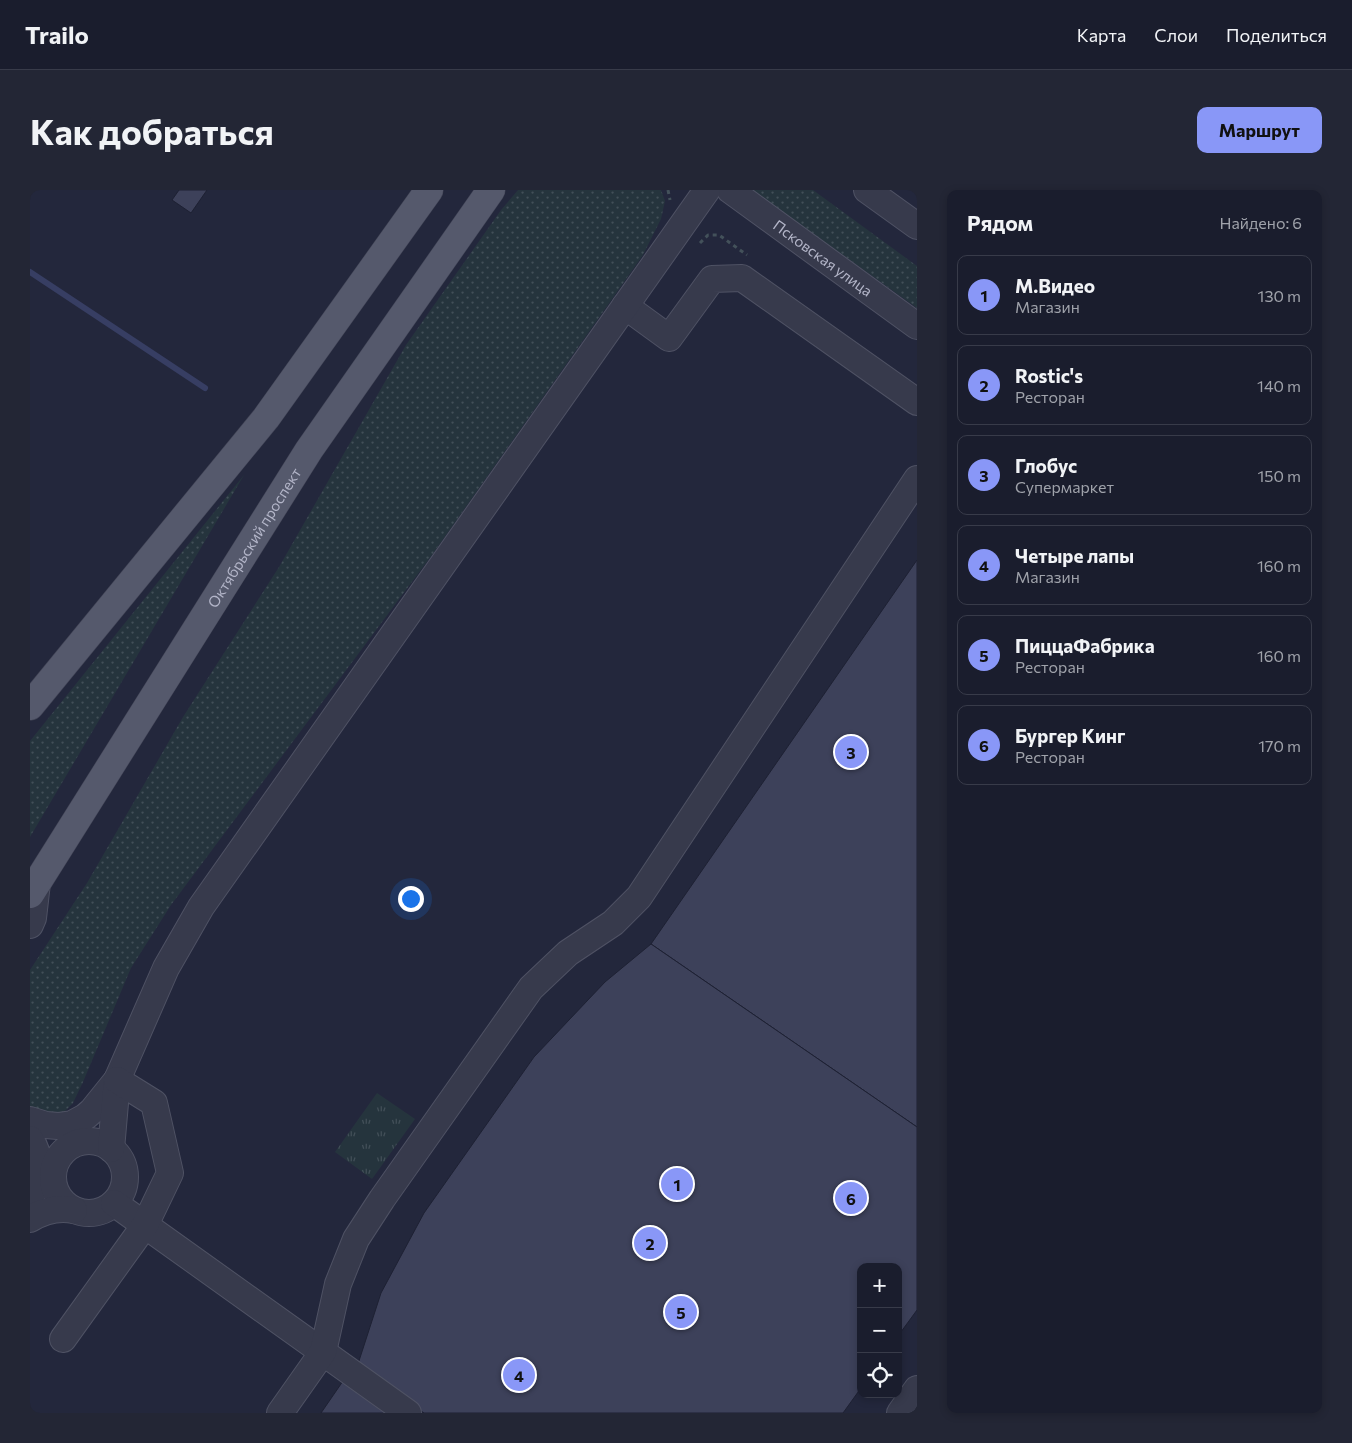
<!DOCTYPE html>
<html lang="ru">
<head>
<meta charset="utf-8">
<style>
  body { margin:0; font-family:Commissioner,sans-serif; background:#232635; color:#f1f3f6 }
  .controls { position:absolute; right:15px; bottom:15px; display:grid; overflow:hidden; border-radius:10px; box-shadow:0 2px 8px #0003 }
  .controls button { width:45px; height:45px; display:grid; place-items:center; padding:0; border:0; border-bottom:1px solid #383b49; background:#1a1d2d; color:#f1f3f6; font:25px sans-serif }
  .you { position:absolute; left:380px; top:708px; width:18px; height:18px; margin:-12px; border:4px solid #fff; border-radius:50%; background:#1a73e8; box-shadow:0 0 0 8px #1a73e833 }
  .badge { display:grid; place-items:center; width:32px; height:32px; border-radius:50%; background:#8997f7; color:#111; font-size:16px; font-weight:700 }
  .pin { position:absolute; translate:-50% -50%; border:2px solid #fff; box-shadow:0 1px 5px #0006 }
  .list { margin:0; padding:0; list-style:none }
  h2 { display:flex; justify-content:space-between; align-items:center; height:65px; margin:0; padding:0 20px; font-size:21px }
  h2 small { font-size:16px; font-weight:400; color:#9fa2aa }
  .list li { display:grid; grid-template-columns:32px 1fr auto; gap:15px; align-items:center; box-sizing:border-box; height:80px; margin:0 10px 10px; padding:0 10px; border:1px solid #383b49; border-radius:10px }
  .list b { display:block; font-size:19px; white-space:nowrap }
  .list p { margin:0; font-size:16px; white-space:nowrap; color:#9fa2aa }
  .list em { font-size:16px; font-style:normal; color:#9fa2aa }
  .icon { flex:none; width:28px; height:28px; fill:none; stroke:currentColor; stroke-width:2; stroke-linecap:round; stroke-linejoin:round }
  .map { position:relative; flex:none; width:887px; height:1223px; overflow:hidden; border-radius:10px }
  header { display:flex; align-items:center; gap:30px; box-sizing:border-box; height:70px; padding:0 25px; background:#1a1d2d; border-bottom:1px solid #383b49 }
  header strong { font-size:24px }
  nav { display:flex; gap:28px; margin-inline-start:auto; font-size:18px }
  .intro { display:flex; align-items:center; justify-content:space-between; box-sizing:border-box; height:120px; padding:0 30px }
  h1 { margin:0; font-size:35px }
  .button { padding:12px 22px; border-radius:10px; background:#8997f7; color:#111; font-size:18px; font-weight:700 }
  main { display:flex; gap:30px; padding:0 30px }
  aside { flex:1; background:#1a1d2d; border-radius:10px; box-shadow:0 2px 8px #0003 }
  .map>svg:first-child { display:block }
</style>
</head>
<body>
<header>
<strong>Trailo</strong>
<nav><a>Карта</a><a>Слои</a><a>Поделиться</a></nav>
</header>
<div class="intro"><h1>Как добраться</h1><a class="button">Маршрут</a></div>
<main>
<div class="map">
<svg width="887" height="1223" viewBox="0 0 887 1223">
  <defs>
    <pattern id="grass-dots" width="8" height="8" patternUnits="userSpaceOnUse" patternTransform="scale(1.25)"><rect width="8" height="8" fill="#25343d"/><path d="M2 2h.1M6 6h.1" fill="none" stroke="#424f58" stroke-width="1.8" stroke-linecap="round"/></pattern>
    <pattern id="park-tufts" width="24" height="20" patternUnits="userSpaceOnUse" patternTransform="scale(1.25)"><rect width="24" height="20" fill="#25343d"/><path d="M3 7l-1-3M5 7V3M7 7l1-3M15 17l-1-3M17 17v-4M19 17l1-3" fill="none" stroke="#424f58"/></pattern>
  </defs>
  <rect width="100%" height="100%" fill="#23273c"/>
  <g fill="url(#grass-dots)">
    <path d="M488,0H631L635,11L631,29L613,65L402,365L141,715L101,778L53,892L43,913L34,922L13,927L0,920V780L57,693L153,527L249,377L376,155L471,20Z"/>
    <path d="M722,0H783L887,76V118Z"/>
    <path d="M214,285L0,647V551Z"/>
  </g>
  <path fill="url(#park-tufts)" d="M347,903L385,929L342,989L305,962Z"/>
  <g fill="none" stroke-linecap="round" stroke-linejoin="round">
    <path stroke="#373e63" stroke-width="6" d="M0,82L175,198"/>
  </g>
  <g fill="#3d415a" stroke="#1e2133">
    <path d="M149,0H177L161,23L142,10Z"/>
    <path d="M887,370V937L621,754Z"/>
    <path d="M621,754L887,937V1120L868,1146V1077H831V1198L813,1223H394L327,1177L351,1103L394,1023L504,867L575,792Z"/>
    <path d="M313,1191L358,1223H291Z"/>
  </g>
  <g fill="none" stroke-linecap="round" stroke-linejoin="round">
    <defs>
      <g id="minor">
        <path id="s1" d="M700,0L887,136"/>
        <path d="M837,0L887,36"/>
        <path d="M595,116L639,148L682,89L712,88L887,212"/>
        <path d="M0,735L3,728L7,693"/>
        <path d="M0,930L16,935L28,936L42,934L55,927L62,921L87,890L136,778L171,717L677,0"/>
        <path d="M0,949C13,967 9,991 0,1009"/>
        <circle cx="59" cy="987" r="36"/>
        <path d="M81,959L87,890"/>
        <path d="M84,1013L378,1223"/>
        <path d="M0,1029C13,1021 29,1017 44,1020"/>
        <path d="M33,1149L115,1035L140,983L124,913L87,890"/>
        <path d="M250,1223L293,1162L308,1094L326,1049L352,1009L501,798L538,763L583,733L609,707L887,289"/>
        <path d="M870,1223L887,1199"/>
      </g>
      <g id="major">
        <path d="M0,516L236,228L399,0"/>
        <path id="s2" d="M0,704L279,260L461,0"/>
      </g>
    </defs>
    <use href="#minor" stroke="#4f5264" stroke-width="28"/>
    <use href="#major" stroke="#404355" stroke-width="29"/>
    <g stroke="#43515a" stroke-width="3" stroke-dasharray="4 4" stroke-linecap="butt">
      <path d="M638,0L640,10"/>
      <path d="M670,53L678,45H689L717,65"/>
    </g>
    <use href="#minor" stroke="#373a4c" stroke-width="26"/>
    <use href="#major" stroke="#55596c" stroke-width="28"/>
  </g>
  <g text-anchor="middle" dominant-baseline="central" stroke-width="5" stroke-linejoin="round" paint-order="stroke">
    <g font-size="15" fill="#b3b5c8" stroke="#1c1f31">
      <text stroke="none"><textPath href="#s1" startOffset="115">Псковская улица</textPath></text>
      <text stroke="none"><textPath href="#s2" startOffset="421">Октябрьский проспект</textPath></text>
    </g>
  </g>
</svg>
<div class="controls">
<button>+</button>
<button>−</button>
<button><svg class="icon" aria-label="locate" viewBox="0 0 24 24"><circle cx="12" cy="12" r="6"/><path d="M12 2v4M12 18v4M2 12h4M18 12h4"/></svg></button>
</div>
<div class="you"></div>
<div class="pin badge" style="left:647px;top:994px">1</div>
<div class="pin badge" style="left:620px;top:1053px">2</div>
<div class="pin badge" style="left:821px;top:562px">3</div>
<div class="pin badge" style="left:489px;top:1185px">4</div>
<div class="pin badge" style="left:651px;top:1122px">5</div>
<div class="pin badge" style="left:821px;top:1008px">6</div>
</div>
<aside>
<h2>Рядом<small>Найдено: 6</small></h2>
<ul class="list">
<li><span class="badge">1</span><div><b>М.Видео</b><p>Магазин</p></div><em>130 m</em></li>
<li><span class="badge">2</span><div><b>Rostic's</b><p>Ресторан</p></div><em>140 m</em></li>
<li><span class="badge">3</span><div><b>Глобус</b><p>Супермаркет</p></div><em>150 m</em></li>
<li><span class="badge">4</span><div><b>Четыре лапы</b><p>Магазин</p></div><em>160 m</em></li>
<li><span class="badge">5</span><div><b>ПиццаФабрика</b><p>Ресторан</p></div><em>160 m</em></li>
<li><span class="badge">6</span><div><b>Бургер Кинг</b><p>Ресторан</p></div><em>170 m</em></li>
</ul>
</aside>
</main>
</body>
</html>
